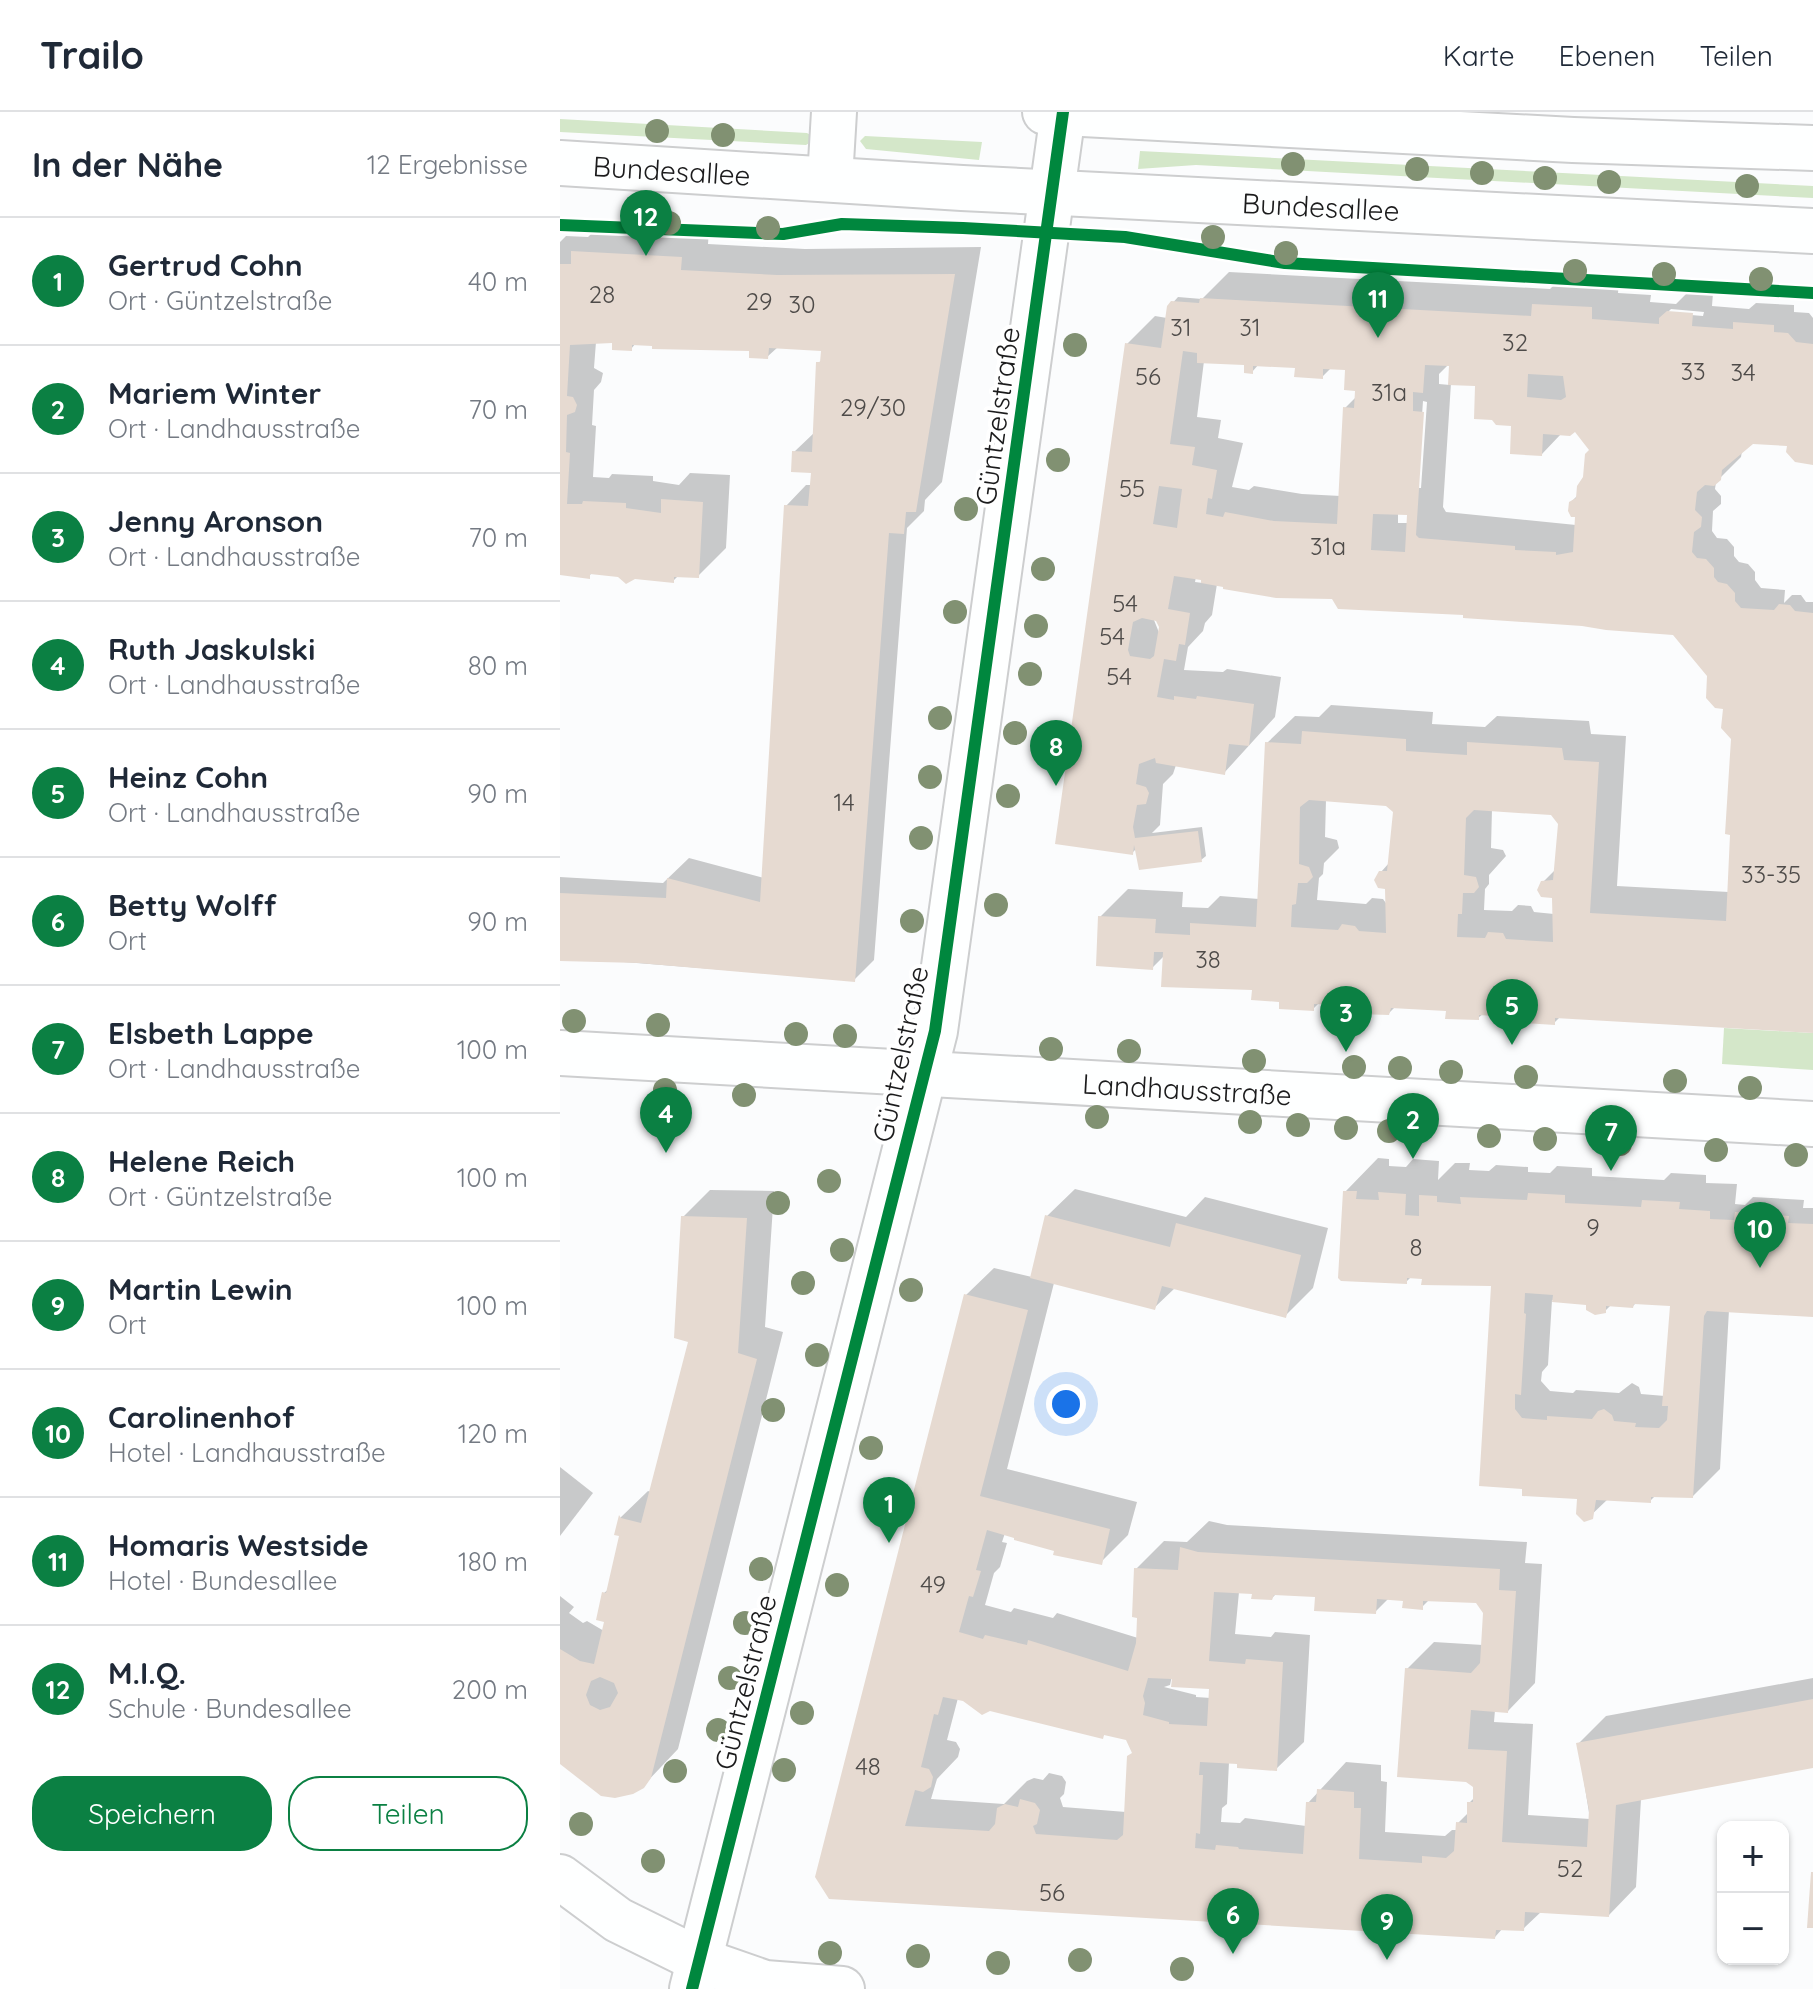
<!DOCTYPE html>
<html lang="de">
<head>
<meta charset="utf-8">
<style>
  body { margin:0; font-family:Quicksand,sans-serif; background:#f2f2f3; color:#1f2937 }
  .controls { position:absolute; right:24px; bottom:24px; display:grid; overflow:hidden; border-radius:16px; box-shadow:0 2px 6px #0004 }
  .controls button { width:72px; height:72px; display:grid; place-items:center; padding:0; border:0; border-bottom:2px solid #e0e1e3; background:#fff; color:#1f2937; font:40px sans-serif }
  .you { position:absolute; left:506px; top:1292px; width:28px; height:28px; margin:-20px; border:6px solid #fff; border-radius:50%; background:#1a73e8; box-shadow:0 0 0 12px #1a73e833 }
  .badge { display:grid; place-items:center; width:52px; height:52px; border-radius:50%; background:#0b8043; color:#fff; font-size:26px; font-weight:700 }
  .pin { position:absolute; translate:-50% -66px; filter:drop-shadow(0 2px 4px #0008) }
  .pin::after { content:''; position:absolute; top:42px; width:28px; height:24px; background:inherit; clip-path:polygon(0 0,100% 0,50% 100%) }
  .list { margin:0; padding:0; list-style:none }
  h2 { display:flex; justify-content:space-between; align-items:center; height:104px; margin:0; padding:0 32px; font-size:34px }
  h2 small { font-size:26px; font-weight:400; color:#747a83 }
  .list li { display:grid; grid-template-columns:52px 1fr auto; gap:24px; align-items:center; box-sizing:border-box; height:128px; padding:0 32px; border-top:2px solid #e0e1e3 }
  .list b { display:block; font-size:30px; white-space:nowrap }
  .list p { margin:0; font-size:26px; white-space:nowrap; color:#747a83 }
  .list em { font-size:26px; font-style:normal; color:#747a83 }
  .actions { display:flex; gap:16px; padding:24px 32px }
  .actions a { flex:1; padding:18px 0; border:2px solid #0b8043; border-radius:32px; text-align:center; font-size:28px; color:#0b8043 }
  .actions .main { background:#0b8043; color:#fff }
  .map { position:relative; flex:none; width:1253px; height:1877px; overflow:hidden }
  header { display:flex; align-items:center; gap:48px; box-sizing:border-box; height:112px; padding:0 40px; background:#fff; border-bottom:2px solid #e0e1e3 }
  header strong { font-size:38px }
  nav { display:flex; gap:44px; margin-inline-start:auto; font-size:28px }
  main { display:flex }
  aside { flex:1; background:#fff }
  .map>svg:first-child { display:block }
</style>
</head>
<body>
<header>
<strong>Trailo</strong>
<nav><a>Karte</a><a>Ebenen</a><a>Teilen</a></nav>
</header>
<main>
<aside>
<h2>In der Nähe<small>12 Ergebnisse</small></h2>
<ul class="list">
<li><span class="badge">1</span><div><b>Gertrud Cohn</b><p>Ort · Güntzelstraße</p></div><em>40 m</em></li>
<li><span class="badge">2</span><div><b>Mariem Winter</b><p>Ort · Landhausstraße</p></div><em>70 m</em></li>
<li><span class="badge">3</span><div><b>Jenny Aronson</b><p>Ort · Landhausstraße</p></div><em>70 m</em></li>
<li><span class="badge">4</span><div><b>Ruth Jaskulski</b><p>Ort · Landhausstraße</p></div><em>80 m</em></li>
<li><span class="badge">5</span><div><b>Heinz Cohn</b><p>Ort · Landhausstraße</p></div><em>90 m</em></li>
<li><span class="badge">6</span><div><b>Betty Wolff</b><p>Ort</p></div><em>90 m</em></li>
<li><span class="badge">7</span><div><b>Elsbeth Lappe</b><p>Ort · Landhausstraße</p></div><em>100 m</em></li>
<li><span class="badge">8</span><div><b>Helene Reich</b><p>Ort · Güntzelstraße</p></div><em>100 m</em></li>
<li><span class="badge">9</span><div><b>Martin Lewin</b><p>Ort</p></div><em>100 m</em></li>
<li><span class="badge">10</span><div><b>Carolinenhof</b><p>Hotel · Landhausstraße</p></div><em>120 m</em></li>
<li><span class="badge">11</span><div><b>Homaris Westside</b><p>Hotel · Bundesallee</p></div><em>180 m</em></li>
<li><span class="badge">12</span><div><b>M.I.Q.</b><p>Schule · Bundesallee</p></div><em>200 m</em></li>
</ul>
<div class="actions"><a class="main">Speichern</a><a>Teilen</a></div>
</aside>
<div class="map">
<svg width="1253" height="1877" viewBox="0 0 1253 1877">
  <rect width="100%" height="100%" fill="#fbfcfd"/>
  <g fill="#d4e7c9">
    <path d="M0,7L247,21L252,24L251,30L246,33L0,20Z"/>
    <path d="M305,24L422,30L419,48L306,37L300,29Z"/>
    <path d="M580,39L1253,74V86L636,53L578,57Z"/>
    <path d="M1164,916L1253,921V958L1162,952Z"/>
  </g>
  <g fill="#0003" fill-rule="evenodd">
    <path d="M41,112L149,118L148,132L245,137L421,135L382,370L365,388L364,399L347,416L314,848L294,868L0,845V765L103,771L129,746L204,766L226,394L246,373H252L253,359L234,340L255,320L258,251L262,248L263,237L218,235L207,245L192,237L76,231L71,237L53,229L36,230L34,256L43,261L41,270L34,278L32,313L36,314L33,365L49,366L52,362L93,364V369L119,373L130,361L170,363L166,436L138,464L119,463L113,469L33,460L29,464L0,461V130L6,124L28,125Z"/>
    <path d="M669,160L990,177L1002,165L1059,169L1058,181L1091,183L1090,190L1116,192L1129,179L1153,181L1152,194L1189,197L1196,191L1234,193V200L1249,201L1253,206V351L1229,333L1192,330L1182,339L1181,345L1156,370L1155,377L1161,384V392L1153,399L1152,419L1157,426L1167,427L1174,435V444L1179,450L1188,452L1195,460V468L1201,476L1225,478L1224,491L1232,483H1241L1246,490H1253V919L1001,904L994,911L964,905L923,902L918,906L888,898L835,895L829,901L799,893L760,890L753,897L722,888L605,843L592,856L540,805L568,777L623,780L622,795L648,796L660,784L699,787L707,631L735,604L759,605L771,593L873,600L872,612L925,615L937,604L1029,609L1031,622L1066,624L1057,774L1169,780L1173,626L1165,598L1149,563L1114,522L904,501L657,472L652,503L645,511L643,519L628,535L624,558L663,560L667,557L721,565L715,605L664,661L616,653L613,662L603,672L600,713L592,721L642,715L646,744L641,748L577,736L572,741L498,730L567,232L595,204L607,206L609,195L618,185L642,187ZM1111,197L1144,200L1143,204L1107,201ZM644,249L687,252L692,260L699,252L737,254L762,265L772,255L787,256L797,277V284L785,296L781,384L742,382L694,374L689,378L672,375L683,331L658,326L661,308L637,305ZM891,250L890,273L879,272V262ZM891,271L917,272L982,342L1001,322L1015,318L1031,338L1025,366L1018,383L1010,391L1017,404L1016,413L886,400L883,395ZM863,289L867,290L861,376H857ZM838,401H849V411H838ZM636,465L643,467V471L635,470ZM592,503L601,514L600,523ZM766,688L826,692L835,699L829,751L821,760L827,776L828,794L823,787L812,786L806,792L757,788L759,766L763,762L764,751L779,736L777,728L765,725ZM932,697L992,701L1000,711L996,757L983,770L994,785V802L974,800L971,794L958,793L952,799L924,798L925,777L929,772V763L946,744L943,738L931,736Z"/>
    <path d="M818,1046L829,1047V1054L846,1055L853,1047L879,1049L878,1068L895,1051H910L909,1058L929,1059L936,1053L968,1055V1060L990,1061L997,1054L1032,1056V1064L1104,1068L1111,1061L1146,1063V1071L1177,1072L1175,1092L1185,1093L1193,1085L1244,1088L1243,1096H1253V1203L1169,1198L1160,1357L1133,1384L1096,1383L1090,1389L1048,1387L1026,1408L1019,1385L964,1382L933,1169L852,1164L846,1170L785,1080ZM992,1188L1029,1191L1045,1199L1051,1193L1073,1194L1077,1190L1112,1192L1105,1284L1081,1282L1079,1275L1072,1271L1059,1281L1016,1278L1013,1281L990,1279L981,1269L982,1260L988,1253Z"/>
    <path d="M515,1077L626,1105L645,1085L768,1116L753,1176L725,1204L615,1176L594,1196L494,1171L447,1357L577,1390L568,1423L541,1450L445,1421L442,1430L447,1431L440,1455L434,1461L425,1493L451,1500L454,1496L493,1506L497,1501L578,1526L576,1457L604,1429L627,1430L649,1409L667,1413L967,1430L965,1451L982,1452L975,1571L948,1599L935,1598L934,1610L973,1612L968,1703L1030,1707L1018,1632L1046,1604L1253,1566V1654L1081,1687L1076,1775L1049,1803L982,1799L963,1817L943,1816L935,1825L270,1785L406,1183L434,1156L472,1165L487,1104ZM679,1480H694L712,1486L717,1481L757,1483L815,1500L829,1486L845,1487L862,1495L870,1487L918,1489L925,1500L923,1533L874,1530L847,1557L915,1675V1685L909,1691V1700L898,1711L897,1718H892L885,1724L825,1720L827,1670L821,1669V1653L786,1650L748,1691L746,1714L685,1706L680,1711L661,1710L662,1696L667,1692L669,1650L716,1657L744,1630L750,1523L715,1520L711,1525L675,1522ZM612,1564L652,1575L651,1586L636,1585V1583L604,1575L610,1573ZM398,1586L542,1625L546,1621L567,1626L574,1640L566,1700L503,1695L500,1686L504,1682L506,1670L502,1664L489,1661L483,1668L474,1666L467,1669L444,1692L371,1687L377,1667L398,1645L400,1637L396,1630L387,1628Z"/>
    <path d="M150,1078L214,1079L205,1215L223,1220L118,1637L83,1674L0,1649V1484L14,1495L9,1501L23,1511L27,1509L44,1519V1481L49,1477L62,1423L60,1406L88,1379L91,1380L130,1228L123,1105Z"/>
    <path d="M0,1355L33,1381L0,1424Z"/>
  </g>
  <g fill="#e6dad1" fill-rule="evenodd">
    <path d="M11,139L122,145L121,158L217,163L395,162L356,400H346L344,422L329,421L295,870L79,851L0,849V781L106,786L107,766L200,790L224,393L248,394L251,361L231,360L232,339L252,340L256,250H260L261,239L209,236L208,247L189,246V239L92,237V234L72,233V239L52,238V231L10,233L7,284L13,285L17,293L15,300L7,303L6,340L10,341L7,392H22L23,389L66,391V396L101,401V387L143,390L139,466L114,465V471L75,467L66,472L58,465L30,462V467L0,463V152H11Z"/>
    <path d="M640,186L971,204L972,192L1032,195V207L1099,212V206L1107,199L1133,201L1132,214L1173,217V210L1214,213V220L1228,221L1236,230L1253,232V353L1235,350L1226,340L1227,334L1193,332L1162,358L1161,368L1154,374L1145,373L1137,380L1135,398L1142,405L1141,415L1134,420L1132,440L1137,446L1146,447L1154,456V465L1158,470L1167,472L1175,481V489L1181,496L1214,498L1219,492L1230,493L1235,499L1253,501V921L995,906V913L962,911V906L919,903V908L885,907L886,899L831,896L829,903L796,902V894L754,892V899L719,897V890L691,888L692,878L601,875L603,840H594L593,858L536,854L538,804L596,807L595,821L630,823V811L696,815L705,630L741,632L742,619L846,627V639L907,643V630L1002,636L1004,648L1039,650L1030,801L1166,809L1170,723L1165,722L1171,627L1161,616L1163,597L1155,596L1146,586L1147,564L1113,523L1046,518L1022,514L903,506V503L778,497L772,487L716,486L663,477V475L641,471V468L614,464L608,497L630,501L625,533L619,532L616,549L604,547L597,585L614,588V584L636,587L637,584L694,592L689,634L669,632L665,663L596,651L595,646L579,652L576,672L586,675L589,681L586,692L577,693L573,715L575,726L638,719L642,750L579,758L574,733L573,743L495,732L565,231L601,236L607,194L611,189L639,191ZM623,239L637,241V251L684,253V261L693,262V254L735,256L734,265L763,267V257L785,258L784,278L795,279L794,296L783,295L777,412L714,409L665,400L663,405L646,402L648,386L652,387L657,358L632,353L635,335L610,332ZM865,253L889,254L888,273L915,274L914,307L932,308L936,313L951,314L950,342L982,344L983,322L1010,324L1015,320L1029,338L1025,342L1023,365L1017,374L1016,386L1009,390L1008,399L1011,405H1015L1013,440L996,443V440L955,438V434L859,426L856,423L864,300L853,299V280L863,281ZM968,262L1003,264L1006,285L1001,288L967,285ZM599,374L622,377L617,416L593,412ZM813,402L847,403L845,440L811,438ZM582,506L596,509L599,515L594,544L590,547L570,544L568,538L573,510ZM749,688L826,694L833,700L827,759H819L814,768L818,776L825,777L826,821L799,819L795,814L782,812L778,818L731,815L732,793L736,792L738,771H747L753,765L749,755L739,752L740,695ZM914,698L991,703L998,712L993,768L981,769L977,778L981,785L992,786L993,830L946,827L943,821L928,820L925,826L897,825L898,802H902L903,781H914L919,775L916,765L904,763L906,706Z"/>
    <path d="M783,1079H797L796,1087L819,1088L818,1080L846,1082L845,1103L859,1104V1083L877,1084V1090L901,1092L900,1085L967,1088L968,1081L1005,1083V1091L1081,1095L1082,1088L1120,1090L1119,1097L1150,1099V1107L1174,1108L1175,1100L1229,1104L1228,1111L1253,1112V1205L1147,1199L1144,1204L1133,1386L1091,1385V1391L1036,1388L1033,1407L1024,1410L1016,1402L1017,1387L962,1384V1377L919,1374L931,1174L861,1173L862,1167L847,1166V1172L781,1169L778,1166ZM965,1181L993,1183L992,1190L1026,1193V1198L1035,1203L1046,1201V1194L1073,1196L1074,1192L1110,1194L1102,1294H1108L1107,1308L1099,1316L1075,1315L1076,1311L1054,1309L1052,1303L1044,1297L1038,1299L1032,1307L987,1304V1308L962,1306L955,1297V1282L961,1283L966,1202L964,1201Z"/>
    <path d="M485,1103L610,1135L616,1111L741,1143L726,1206L602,1174L595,1198L470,1166Z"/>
    <path d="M121,1104L187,1106L178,1241L197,1247L91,1666L84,1676L73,1682L55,1686L41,1684L0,1652V1537L20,1549L34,1552L44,1510L36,1508L42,1480L46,1481L59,1424L54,1423L59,1403L61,1406L81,1411L128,1230L114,1226ZM40,1565L54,1571L58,1581L50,1595L40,1598L30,1593L26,1583L31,1569Z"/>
    <path d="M404,1182L468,1198L420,1384L550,1417L542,1453L493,1443L494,1439L454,1428V1426L427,1418L416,1458L421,1459L413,1485L409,1484L399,1520L423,1527L425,1523L467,1533L468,1528L568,1559L576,1531L577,1506L572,1505L574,1456L618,1458L620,1435L638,1440L940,1457L939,1478L956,1479L948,1601L911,1598L908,1637L947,1639L942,1730L1027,1735L1029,1698L1016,1631L1253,1587V1656L1056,1693L1049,1805L965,1800L964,1819L936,1818L935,1827L269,1787L255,1765ZM654,1480L692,1482L691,1487L712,1488L714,1483L755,1485L754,1499L816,1502L817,1487L843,1489L842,1496L863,1498V1489L916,1491L923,1501L920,1551L911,1561L845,1556L837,1665L906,1670L913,1675V1690H907V1711L896,1710L894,1739L886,1746L862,1744V1751L799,1747L801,1696H794V1680L757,1677L756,1690H746L743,1742L679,1737L678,1735L656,1733L655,1738L635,1736L636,1721L640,1722L643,1663H639L640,1650L677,1652V1656L717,1659L723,1550L686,1547L685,1552L649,1549ZM588,1566L612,1567L611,1575L649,1577L647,1614L609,1612V1610L583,1603L585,1591L583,1584ZM383,1585L403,1589L422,1603L430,1599L543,1627L544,1623L566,1628L572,1641L567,1644L563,1723L557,1728L476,1722L473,1714L477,1712L480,1698L475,1691L460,1687L458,1695L445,1692L437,1696L435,1712L429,1719L345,1714L355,1678L363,1680L371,1675L373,1665L369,1657L361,1655L374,1602L378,1603Z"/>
    <path d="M1251,1760H1253V1816H1247Z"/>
  </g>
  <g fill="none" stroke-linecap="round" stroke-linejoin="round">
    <defs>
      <g id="minor">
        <path id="s1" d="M0,941L1253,1012"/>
        <path d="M0,1765L58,1808L139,1848L205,1871L282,1877"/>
      </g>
      <path id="tertiary" d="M132,1877L375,919L503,1"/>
      <g id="secondary">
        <path d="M485,0L1013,28L1253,36"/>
        <path id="s2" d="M0,51L402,76L1253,119"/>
        <path d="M270,67L274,0"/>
      </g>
    </defs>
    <use href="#minor" stroke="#cdcecf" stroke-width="48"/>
    <use href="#tertiary" stroke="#cdcecf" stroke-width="48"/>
    <use href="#secondary" stroke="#cdcecf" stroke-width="48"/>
    <use href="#minor" stroke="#feffff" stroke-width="44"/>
    <use href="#tertiary" stroke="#feffff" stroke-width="44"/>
    <use href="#secondary" stroke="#feffff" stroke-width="44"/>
    <defs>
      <g id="cycleway">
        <path d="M0,113L223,122L282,112L403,116L565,125L725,151L1253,181"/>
        <path d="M132,1877L375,919L503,0"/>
      </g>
    </defs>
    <use href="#cycleway" stroke="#fff" stroke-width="17"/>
    <use href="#cycleway" stroke="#00873e" stroke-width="12"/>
  </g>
  <g fill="#819172">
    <circle cx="97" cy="19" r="12"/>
    <circle cx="163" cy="23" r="12"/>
    <circle cx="733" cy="52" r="12"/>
    <circle cx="857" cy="57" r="12"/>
    <circle cx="922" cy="61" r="12"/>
    <circle cx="985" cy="66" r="12"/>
    <circle cx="1049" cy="70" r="12"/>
    <circle cx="1187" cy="74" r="12"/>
    <circle cx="109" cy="111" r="12"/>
    <circle cx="208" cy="116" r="12"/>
    <circle cx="653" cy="125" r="12"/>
    <circle cx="726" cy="141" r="12"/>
    <circle cx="1015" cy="159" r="12"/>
    <circle cx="1104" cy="162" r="12"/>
    <circle cx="1201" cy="167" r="12"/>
    <circle cx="515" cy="233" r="12"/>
    <circle cx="498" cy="348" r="12"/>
    <circle cx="406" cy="397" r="12"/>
    <circle cx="483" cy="457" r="12"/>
    <circle cx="395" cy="500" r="12"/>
    <circle cx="476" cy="514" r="12"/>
    <circle cx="470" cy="562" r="12"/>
    <circle cx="380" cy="606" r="12"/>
    <circle cx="455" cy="621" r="12"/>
    <circle cx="370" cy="665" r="12"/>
    <circle cx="448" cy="684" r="12"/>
    <circle cx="361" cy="726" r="12"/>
    <circle cx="436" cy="793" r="12"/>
    <circle cx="352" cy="809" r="12"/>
    <circle cx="14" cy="909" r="12"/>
    <circle cx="98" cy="913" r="12"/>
    <circle cx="236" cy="922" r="12"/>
    <circle cx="285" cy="924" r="12"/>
    <circle cx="491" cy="937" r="12"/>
    <circle cx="569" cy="939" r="12"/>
    <circle cx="694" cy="949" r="12"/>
    <circle cx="794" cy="955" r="12"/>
    <circle cx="840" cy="956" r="12"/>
    <circle cx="891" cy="960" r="12"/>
    <circle cx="966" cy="965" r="12"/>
    <circle cx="1115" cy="969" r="12"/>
    <circle cx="1190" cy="976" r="12"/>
    <circle cx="105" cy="978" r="12"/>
    <circle cx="184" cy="983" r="12"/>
    <circle cx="537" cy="1005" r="12"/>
    <circle cx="690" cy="1010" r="12"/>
    <circle cx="738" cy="1013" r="12"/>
    <circle cx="786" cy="1016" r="12"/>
    <circle cx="829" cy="1019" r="12"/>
    <circle cx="929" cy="1024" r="12"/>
    <circle cx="985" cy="1027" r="12"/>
    <circle cx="1060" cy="1032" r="12"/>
    <circle cx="1156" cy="1038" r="12"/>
    <circle cx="1236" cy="1043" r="12"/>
    <circle cx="269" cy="1069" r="12"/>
    <circle cx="218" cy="1091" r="12"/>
    <circle cx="282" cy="1138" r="12"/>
    <circle cx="243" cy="1171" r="12"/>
    <circle cx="351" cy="1178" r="12"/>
    <circle cx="257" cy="1243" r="12"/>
    <circle cx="213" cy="1298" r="12"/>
    <circle cx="311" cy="1336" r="12"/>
    <circle cx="201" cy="1457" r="12"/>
    <circle cx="277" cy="1473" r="12"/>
    <circle cx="185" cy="1511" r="12"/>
    <circle cx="170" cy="1566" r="12"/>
    <circle cx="242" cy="1601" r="12"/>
    <circle cx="158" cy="1618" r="12"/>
    <circle cx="224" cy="1658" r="12"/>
    <circle cx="115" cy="1659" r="12"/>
    <circle cx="21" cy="1712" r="12"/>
    <circle cx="93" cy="1749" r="12"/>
    <circle cx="270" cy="1841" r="12"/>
    <circle cx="358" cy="1844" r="12"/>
    <circle cx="520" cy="1848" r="12"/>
    <circle cx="438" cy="1851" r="12"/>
    <circle cx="622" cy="1857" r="12"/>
  </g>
  <g text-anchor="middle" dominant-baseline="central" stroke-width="8" stroke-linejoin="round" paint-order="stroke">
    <g font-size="24" fill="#4e4b49">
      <text x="42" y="182">28</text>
      <text x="199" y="189">29</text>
      <text x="242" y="192">30</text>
      <text x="621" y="215">31</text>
      <text x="690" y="215">31</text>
      <text x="955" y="230">32</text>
      <text x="1133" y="259">33</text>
      <text x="1183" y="260">34</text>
      <text x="588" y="264">56</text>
      <text x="829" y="280">31a</text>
      <text x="313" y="295">29/30</text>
      <text x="572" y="376">55</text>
      <text x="768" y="434">31a</text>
      <text x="565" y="491">54</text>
      <text x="552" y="524">54</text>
      <text x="559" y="564">54</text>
      <text x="284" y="690">14</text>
      <text x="1211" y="762">33-35</text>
      <text x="648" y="847">38</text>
      <text x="1033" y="1115">9</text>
      <text x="856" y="1135">8</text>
      <text x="373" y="1472">49</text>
      <text x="308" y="1654">48</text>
      <text x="1010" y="1756">52</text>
      <text x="492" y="1780">56</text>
    </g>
    <g font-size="28" fill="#1b1b1c" stroke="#fff">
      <text stroke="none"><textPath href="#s2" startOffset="112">Bundesallee</textPath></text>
      <text stroke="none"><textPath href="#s2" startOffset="762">Bundesallee</textPath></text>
      <text transform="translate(437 304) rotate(-82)">Güntzelstraße</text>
      <text transform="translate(340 942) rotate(-78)">Güntzelstraße</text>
      <text stroke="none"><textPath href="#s1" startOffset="628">Landhausstraße</textPath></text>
      <text transform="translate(185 1570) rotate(-76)">Güntzelstraße</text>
    </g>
  </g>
</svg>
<div class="controls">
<button>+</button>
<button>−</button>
</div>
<div class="you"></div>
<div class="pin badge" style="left:329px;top:1431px">1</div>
<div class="pin badge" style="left:853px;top:1047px">2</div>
<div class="pin badge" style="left:786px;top:940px">3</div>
<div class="pin badge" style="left:106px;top:1041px">4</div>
<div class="pin badge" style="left:952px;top:933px">5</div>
<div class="pin badge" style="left:673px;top:1842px">6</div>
<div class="pin badge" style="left:1051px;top:1059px">7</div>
<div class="pin badge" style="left:496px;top:674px">8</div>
<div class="pin badge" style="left:827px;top:1848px">9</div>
<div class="pin badge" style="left:1200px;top:1156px">10</div>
<div class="pin badge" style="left:818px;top:226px">11</div>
<div class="pin badge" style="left:86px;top:144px">12</div>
</div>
</main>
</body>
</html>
